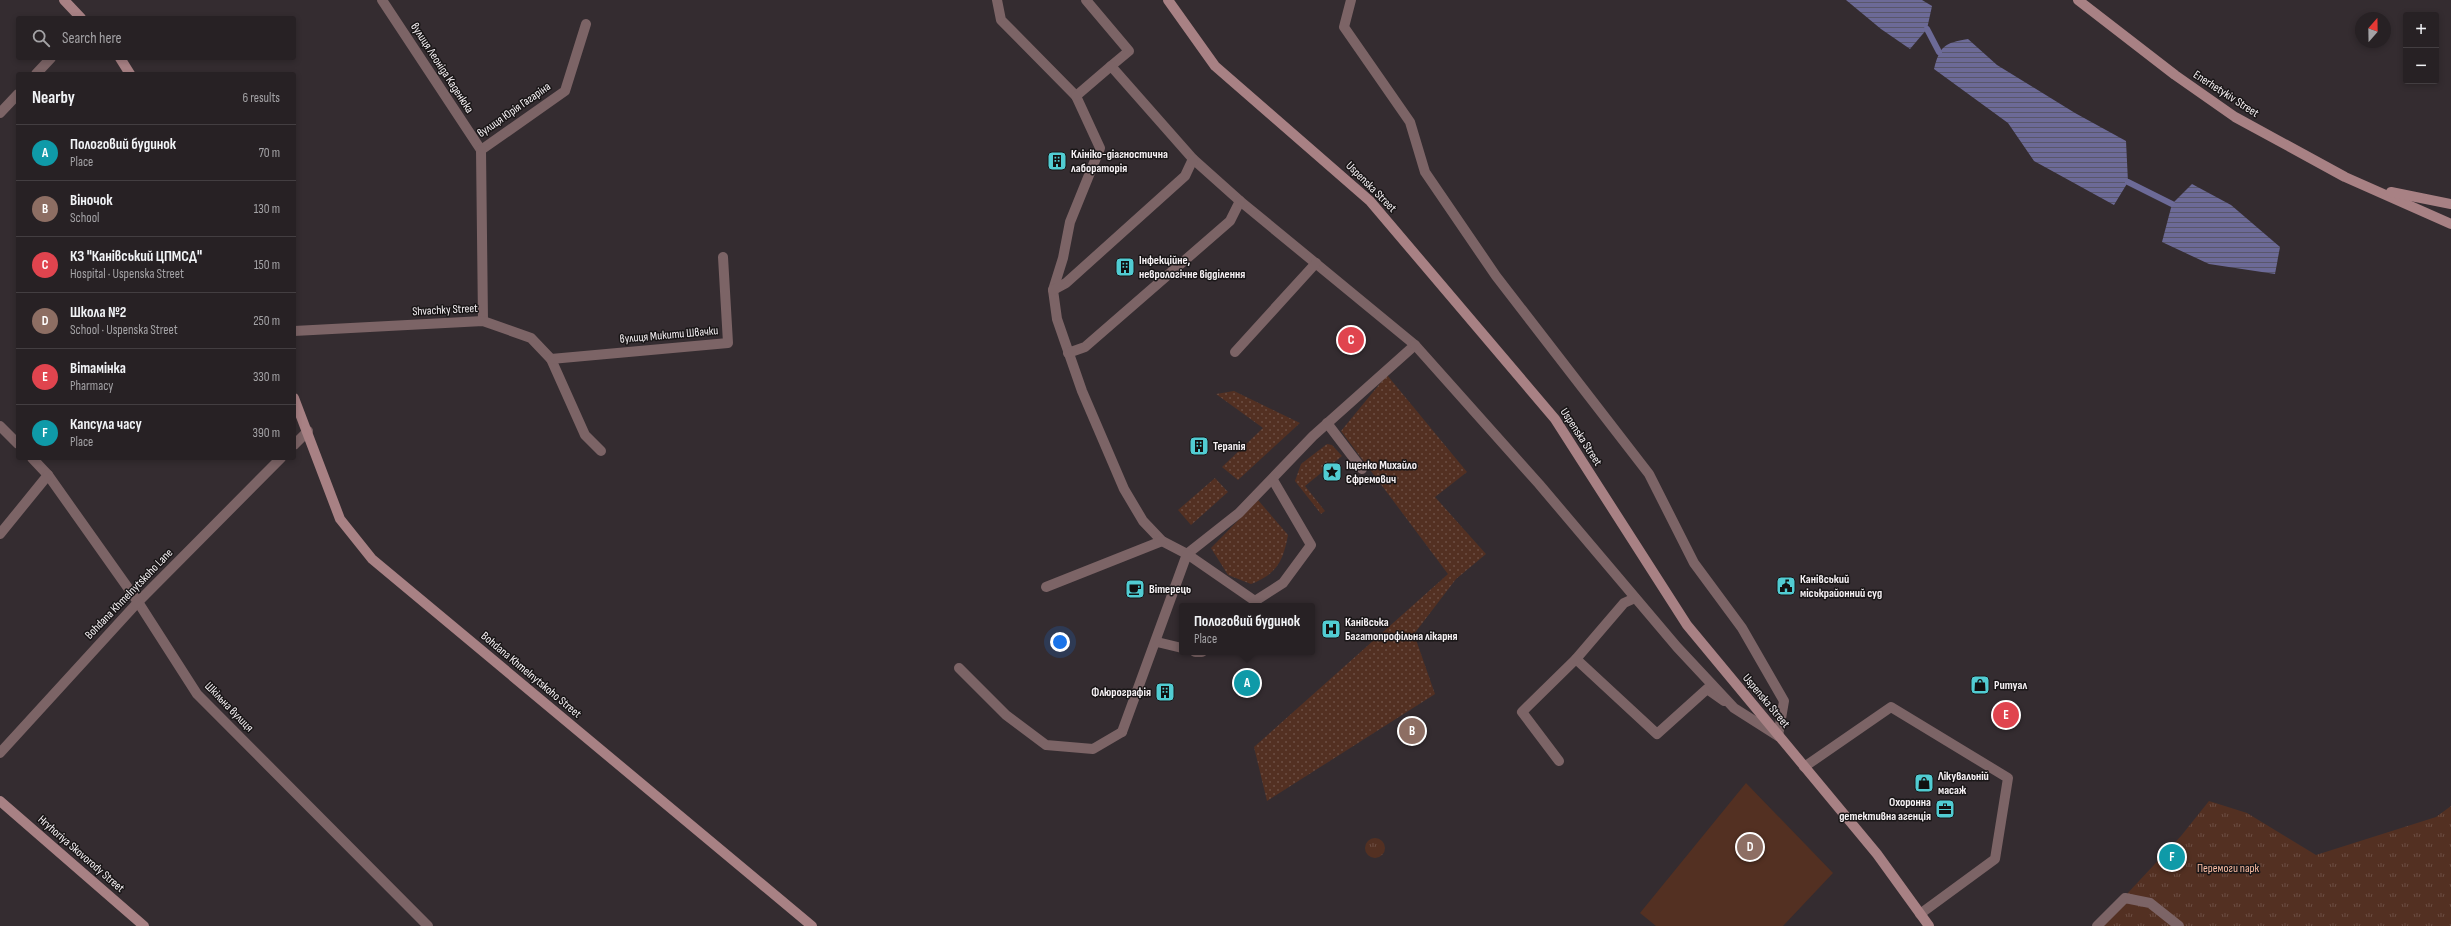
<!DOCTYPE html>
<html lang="en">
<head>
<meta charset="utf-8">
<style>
  body { margin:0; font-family:"Sofia Sans Condensed",sans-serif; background:#2f292c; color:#f1f3f6 }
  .controls { position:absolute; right:12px; top:12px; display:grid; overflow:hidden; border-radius:4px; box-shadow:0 2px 6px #0003 }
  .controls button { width:36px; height:36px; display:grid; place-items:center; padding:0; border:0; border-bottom:1px solid #433e41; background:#272124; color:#f1f3f6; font:20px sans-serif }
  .compass { position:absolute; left:2355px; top:12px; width:36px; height:36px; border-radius:50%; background:#272124; box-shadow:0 2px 6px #0003; rotate:20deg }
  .you { position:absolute; left:1060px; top:642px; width:14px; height:14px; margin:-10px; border:3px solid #fff; border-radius:50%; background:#1a73e8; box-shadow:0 0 0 6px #1a73e833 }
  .badge { display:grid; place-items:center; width:26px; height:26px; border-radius:50%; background:#51ccd2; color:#fff; font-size:13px; font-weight:700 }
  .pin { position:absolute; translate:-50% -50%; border:2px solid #fff; box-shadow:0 1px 4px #0006 }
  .popup { position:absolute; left:1179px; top:603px; width:136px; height:52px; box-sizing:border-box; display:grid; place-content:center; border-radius:4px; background:#272124; filter:drop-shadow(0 1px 3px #0005); font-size:13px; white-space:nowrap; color:#a4a3a6 }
  .popup b { font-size:15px; color:#f1f3f6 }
  .popup::after { content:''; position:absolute; left:50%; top:100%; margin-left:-8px; border:8px solid transparent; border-top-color:#272124 }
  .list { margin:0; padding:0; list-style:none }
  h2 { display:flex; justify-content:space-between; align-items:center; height:52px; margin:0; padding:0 16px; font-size:17px }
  h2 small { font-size:13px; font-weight:400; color:#a4a3a6 }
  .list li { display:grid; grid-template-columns:26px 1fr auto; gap:12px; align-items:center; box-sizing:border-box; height:56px; padding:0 16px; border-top:1px solid #433e41 }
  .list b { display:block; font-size:15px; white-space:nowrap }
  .list p { margin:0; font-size:13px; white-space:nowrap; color:#a4a3a6 }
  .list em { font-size:13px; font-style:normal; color:#a4a3a6 }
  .icon { flex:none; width:22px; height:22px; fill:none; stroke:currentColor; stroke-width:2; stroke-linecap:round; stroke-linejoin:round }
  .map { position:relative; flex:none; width:2451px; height:926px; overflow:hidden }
  .search { position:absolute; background:#272124; box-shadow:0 2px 6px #0003; left:16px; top:16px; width:280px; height:44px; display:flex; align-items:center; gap:10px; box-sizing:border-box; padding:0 14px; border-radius:4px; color:#a4a3a6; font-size:15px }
  .panel { position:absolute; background:#272124; box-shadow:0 2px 6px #0003; left:16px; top:72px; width:280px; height:388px; border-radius:4px }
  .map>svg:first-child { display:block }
</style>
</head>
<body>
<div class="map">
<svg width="2451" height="926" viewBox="0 0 2451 926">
  <defs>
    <pattern id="grass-dots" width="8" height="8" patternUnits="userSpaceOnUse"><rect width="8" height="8" fill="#533022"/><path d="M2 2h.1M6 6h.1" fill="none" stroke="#6c4e43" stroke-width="1.8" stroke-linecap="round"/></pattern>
    <pattern id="park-tufts" width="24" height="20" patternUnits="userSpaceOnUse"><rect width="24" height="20" fill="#533022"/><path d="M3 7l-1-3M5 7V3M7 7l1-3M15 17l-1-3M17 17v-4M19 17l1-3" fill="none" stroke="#6c4e43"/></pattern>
    <pattern id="water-rules" width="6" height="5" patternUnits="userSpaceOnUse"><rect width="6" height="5" fill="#6c6a97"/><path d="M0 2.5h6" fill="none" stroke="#59576c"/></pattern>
  </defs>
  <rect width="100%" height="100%" fill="#342c30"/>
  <g fill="url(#grass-dots)">
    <path d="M1387,375L1467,472L1435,497L1486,554L1456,579L1414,634L1435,694L1267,801L1254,747L1448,574L1341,431Z"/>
    <path d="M1234,391L1300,423L1238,480L1222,467L1263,428L1216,394Z"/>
    <path d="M1327,444L1332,445L1342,456L1305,486L1325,511L1321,514L1295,481L1301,464Z"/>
    <path d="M1215,478L1228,492L1191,525L1178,510Z"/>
    <path d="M1258,500L1288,535C1283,561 1277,574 1251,584L1228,575L1211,548Z"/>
  </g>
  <g fill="url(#park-tufts)">
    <path d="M2209,801L2247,813L2316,855L2436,817L2451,806V926H2097L2181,836Z"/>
    <circle cx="1375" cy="848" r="10"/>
  </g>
  <path fill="#533022" d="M1746,783L1833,873L1783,926H1656L1640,913Z"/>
  <g fill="url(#water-rules)">
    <path d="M1846,0H1922L1932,6L1927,29L1910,49L1881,29Z"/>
    <path d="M1968,39L1997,65L2075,113L2126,141L2128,182L2114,205L2034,161L2008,123L1934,69C1940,46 1944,43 1968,39Z"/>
    <path d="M2192,184L2231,205L2280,247L2275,274L2209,264L2162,242L2172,204Z"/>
  </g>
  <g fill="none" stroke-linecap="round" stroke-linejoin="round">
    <g stroke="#6c6a97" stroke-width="6">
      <path d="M1927,29L1939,52"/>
      <path d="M2128,182L2172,204"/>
    </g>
    <g stroke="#7c6466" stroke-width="10">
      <path d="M997,0L1001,20L1076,96"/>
      <path d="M1086,0L1129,51L1111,66"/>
      <path d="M1111,66L1193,159L1240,201L1415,345L1313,436L1239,513L1187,554L1162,541L1143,521L1124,489L1082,391L1057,319L1053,290L1063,258L1070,222L1100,148L1076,96Z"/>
      <path d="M1053,290L1066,283L1185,176L1193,159"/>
      <path d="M1235,352L1316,263"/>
      <path d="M1068,353L1085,347L1230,221L1240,201"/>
      <path d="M1327,423L1362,469"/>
      <path d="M1046,587L1162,541"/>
      <path d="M1157,642L1182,648"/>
      <path d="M1195,652H1202"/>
      <path d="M1576,659L1657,734L1707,689L1724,701"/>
      <path d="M1122,732L1187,554L1255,601L1283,583L1311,545L1273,480"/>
      <path d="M1559,761L1522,712L1576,659L1624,603L1635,598"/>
      <path d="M1804,767L1891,707L2008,778L1995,859L1920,914"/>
      <path d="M2097,926L2125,898L2150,903L2179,926"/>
    </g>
    <g stroke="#7c6466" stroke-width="10">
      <path d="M382,0L481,150"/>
      <path d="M1351,0L1344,27L1410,122L1425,172L1496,276L1649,474L1694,563L1742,628L1784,701L1778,736L1734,708L1677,647L1539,484L1415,345"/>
      <path d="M36,74L51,58"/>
      <path d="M0,113L18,94"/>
      <path d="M481,150L565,91L586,24"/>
      <path d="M481,150L483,321"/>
      <path d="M294,331L483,321L531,338L551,359L585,435L601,451"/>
      <path d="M551,359L728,343L723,257"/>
      <path d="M0,426L18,444"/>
      <path d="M294,445L308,431"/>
      <path d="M32,458L48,475L138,602L197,694L428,926"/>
      <path d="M0,534L48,475"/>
      <path d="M959,668L1006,715L1046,745L1093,749L1122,732"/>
      <path d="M0,753L138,602L281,458"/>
    </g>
    <g stroke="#a88184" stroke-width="10">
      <path d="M64,0L81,18"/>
      <path d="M1168,0L1215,66L1370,201L1555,419L1687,625L1877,854L1929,926"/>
      <path d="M2078,0L2175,75L2235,117L2345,177L2451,224"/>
      <path d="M120,58L130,74"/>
      <path d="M2391,192L2451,204"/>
      <path d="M294,398L340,519L372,559L812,926"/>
      <path d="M0,801L144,926"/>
    </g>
  </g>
  <defs>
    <symbol id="building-square" viewBox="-11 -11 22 22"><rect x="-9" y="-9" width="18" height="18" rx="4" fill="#51ccd2" stroke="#191617"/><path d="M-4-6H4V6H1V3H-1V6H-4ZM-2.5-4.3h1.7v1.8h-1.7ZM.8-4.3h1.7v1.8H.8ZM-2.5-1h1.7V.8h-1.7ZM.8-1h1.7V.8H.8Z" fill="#111"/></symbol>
    <symbol id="sight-square" viewBox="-11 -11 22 22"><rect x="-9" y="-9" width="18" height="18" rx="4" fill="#51ccd2" stroke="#191617"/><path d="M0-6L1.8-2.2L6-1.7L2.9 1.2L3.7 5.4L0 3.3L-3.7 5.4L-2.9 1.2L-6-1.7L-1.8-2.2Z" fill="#111"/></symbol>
    <symbol id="civic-square" viewBox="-11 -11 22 22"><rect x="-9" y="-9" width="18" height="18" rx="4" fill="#51ccd2" stroke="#191617"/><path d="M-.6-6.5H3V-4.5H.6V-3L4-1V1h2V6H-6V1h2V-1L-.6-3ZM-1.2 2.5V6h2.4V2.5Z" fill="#111"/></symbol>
    <symbol id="cafe-square" viewBox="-11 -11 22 22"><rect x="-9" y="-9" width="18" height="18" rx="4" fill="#51ccd2" stroke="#191617"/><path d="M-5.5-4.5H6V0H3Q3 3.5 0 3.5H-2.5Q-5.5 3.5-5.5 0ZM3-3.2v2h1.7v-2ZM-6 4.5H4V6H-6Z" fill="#111"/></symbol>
    <symbol id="hospital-square" viewBox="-11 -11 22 22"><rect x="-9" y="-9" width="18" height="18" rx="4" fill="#51ccd2" stroke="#191617"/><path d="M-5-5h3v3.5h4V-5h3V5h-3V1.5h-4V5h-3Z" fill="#111"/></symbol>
    <symbol id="shop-square" viewBox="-11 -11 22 22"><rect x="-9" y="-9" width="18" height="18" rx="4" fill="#51ccd2" stroke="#191617"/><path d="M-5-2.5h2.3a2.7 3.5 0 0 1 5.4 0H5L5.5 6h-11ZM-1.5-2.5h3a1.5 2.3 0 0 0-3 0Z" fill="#111"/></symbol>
    <symbol id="office-square" viewBox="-11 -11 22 22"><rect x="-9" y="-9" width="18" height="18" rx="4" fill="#51ccd2" stroke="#191617"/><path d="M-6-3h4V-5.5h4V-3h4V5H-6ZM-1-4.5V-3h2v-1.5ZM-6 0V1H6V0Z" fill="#111"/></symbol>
  </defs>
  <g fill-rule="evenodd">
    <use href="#building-square" x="1046" y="150" width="22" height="22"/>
    <use href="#building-square" x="1114" y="256" width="22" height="22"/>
    <use href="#building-square" x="1188" y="435" width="22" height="22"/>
    <use href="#sight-square" x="1321" y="461" width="22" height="22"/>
    <use href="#civic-square" x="1775" y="575" width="22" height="22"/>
    <use href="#cafe-square" x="1124" y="578" width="22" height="22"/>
    <use href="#hospital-square" x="1320" y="618" width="22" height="22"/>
    <use href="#shop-square" x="1969" y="674" width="22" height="22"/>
    <use href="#building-square" x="1154" y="681" width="22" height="22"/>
    <use href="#shop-square" x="1913" y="772" width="22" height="22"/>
    <use href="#office-square" x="1934" y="798" width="22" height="22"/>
  </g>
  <g text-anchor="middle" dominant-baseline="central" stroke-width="3" stroke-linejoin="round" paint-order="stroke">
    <g font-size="12" fill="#f6f1f4" stroke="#191617">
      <text transform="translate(442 68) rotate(57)">вулиця Леоніда Каденюка</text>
      <text transform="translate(2226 94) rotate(33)">Enerhetykiv Street</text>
      <text transform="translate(514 110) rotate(-35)">вулиця Юрія Гагаріна</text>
      <text transform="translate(1371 187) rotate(45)">Uspenska Street</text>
      <text transform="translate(445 310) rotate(-3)">Shvachky Street</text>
      <text transform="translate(669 335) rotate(-5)">вулиця Микити Швачки</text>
      <text transform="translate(1581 437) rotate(57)">Uspenska Street</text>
      <text transform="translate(129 594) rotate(-46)">Bohdana Khmelnytskoho Lane</text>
      <text transform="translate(531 675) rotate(40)">Bohdana Khmelnytskoho Street</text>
      <text transform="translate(1766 701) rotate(50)">Uspenska Street</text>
      <text transform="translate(229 707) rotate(46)">Шкільна вулиця</text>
      <text transform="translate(81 854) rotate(41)">Hryhoriya Skovorody Street</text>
    </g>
    <g font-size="12" font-weight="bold" fill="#f6f1f4" stroke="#191617" text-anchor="start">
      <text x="1071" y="154">Клініко-діагностична<tspan x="1071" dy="14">лабораторія</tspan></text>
      <text x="1139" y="260">Інфекційне,<tspan x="1139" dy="14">неврологічне відділення</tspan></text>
      <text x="1213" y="446">Терапія</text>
      <text x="1346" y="465">Іщенко Михайло<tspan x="1346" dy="14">Єфремович</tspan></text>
      <text x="1800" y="579">Канівський<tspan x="1800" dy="14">міськрайонний суд</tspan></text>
      <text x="1149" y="589">Вітерець</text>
      <text x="1345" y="622">Канівська<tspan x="1345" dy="14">Багатопрофільна лікарня</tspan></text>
      <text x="1994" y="685">Ритуал</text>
      <text x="1151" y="692" text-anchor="end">Флюрографія</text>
      <text x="1938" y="776">Лікувальній<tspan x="1938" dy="14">масаж</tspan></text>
      <text x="1931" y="802" text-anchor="end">Охоронна<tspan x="1931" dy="14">детективна агенція</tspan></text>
    </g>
    <g font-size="12" fill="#fabca3" stroke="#191617">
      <text x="2228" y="868">Перемоги парк</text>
    </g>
  </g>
</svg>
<div class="controls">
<button>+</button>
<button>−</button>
</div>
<svg class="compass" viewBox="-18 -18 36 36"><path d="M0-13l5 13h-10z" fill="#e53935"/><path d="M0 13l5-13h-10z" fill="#a4a3a6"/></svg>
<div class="you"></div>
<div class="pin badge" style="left:1247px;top:683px;background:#0f9aa8">A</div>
<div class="popup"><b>Пологовий будинок</b>Place</div>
<div class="pin badge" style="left:1412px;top:731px;background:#8d6e63">B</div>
<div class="pin badge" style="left:1351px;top:340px;background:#e0444e">C</div>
<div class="pin badge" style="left:1750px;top:847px;background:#8d6e63">D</div>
<div class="pin badge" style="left:2006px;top:715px;background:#e0444e">E</div>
<div class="pin badge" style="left:2172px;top:857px;background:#0f9aa8">F</div>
<div class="search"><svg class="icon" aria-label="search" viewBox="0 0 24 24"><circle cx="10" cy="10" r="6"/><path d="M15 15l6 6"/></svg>Search here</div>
<section class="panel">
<h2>Nearby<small>6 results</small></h2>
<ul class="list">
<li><span class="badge" style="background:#0f9aa8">A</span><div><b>Пологовий будинок</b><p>Place</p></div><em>70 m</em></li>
<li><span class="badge" style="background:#8d6e63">B</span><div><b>Віночок</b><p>School</p></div><em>130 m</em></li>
<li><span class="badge" style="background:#e0444e">C</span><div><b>КЗ &quot;Канівський ЦПМСД&quot;</b><p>Hospital · Uspenska Street</p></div><em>150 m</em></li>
<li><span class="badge" style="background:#8d6e63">D</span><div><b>Школа №2</b><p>School · Uspenska Street</p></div><em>250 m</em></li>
<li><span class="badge" style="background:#e0444e">E</span><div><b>Вітамінка</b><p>Pharmacy</p></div><em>330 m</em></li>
<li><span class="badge" style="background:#0f9aa8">F</span><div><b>Капсула часу</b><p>Place</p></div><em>390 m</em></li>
</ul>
</section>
</div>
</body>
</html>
